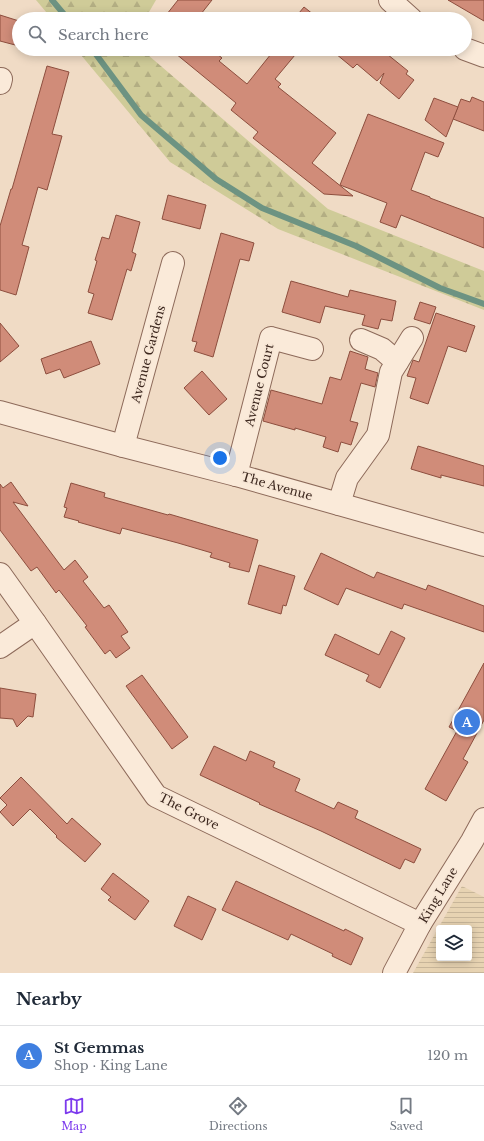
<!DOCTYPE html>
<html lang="en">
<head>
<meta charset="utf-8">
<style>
  body { margin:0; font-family:"Libre Baskerville",serif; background:#f2f2f3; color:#1f2937 }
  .controls { position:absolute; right:12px; bottom:12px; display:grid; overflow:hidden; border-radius:4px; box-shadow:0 2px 10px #0003 }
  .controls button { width:36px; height:36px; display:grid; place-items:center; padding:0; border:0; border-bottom:1px solid #e0e1e3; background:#fff; color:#1f2937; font:20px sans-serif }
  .you { position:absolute; left:220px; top:458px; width:14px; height:14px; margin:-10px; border:3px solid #fff; border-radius:50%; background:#1a73e8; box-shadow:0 0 0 6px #1a73e833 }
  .badge { display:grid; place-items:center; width:26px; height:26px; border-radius:50%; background:#7c3aed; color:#fff; font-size:13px; font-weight:700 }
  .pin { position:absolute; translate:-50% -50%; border:2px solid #fff; box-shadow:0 1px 4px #0006 }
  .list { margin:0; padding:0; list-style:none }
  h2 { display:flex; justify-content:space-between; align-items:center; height:52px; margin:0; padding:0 16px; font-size:17px }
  h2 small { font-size:13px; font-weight:400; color:#747a83 }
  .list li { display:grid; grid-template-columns:26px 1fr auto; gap:12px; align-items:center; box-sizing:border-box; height:60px; padding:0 16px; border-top:1px solid #e0e1e3 }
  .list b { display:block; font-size:15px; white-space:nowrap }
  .list p { margin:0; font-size:13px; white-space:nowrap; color:#747a83 }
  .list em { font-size:13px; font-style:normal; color:#747a83 }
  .icon { flex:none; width:22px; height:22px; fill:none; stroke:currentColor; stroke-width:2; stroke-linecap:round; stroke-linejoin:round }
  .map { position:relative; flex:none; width:484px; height:973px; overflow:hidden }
  .search { position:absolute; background:#fff; box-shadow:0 2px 10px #0003; left:12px; right:12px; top:12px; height:44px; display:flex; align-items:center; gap:10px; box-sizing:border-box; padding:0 14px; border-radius:22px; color:#747a83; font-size:15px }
  .sheet { height:112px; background:#fff }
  nav { display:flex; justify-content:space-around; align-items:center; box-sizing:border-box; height:56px; border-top:1px solid #e0e1e3; background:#fff; font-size:11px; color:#747a83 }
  nav a { display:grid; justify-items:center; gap:2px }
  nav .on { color:#7c3aed }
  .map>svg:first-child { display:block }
</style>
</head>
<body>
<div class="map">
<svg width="484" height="973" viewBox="0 0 484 973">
  <defs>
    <pattern id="farmland-rules" width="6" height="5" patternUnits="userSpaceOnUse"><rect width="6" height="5" fill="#e7d3b2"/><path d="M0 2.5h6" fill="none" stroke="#c7b599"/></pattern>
    <pattern id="forest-firs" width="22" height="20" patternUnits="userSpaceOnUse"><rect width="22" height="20" fill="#cfcb98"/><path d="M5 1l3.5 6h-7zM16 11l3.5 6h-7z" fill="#b3ae83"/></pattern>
  </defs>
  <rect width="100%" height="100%" fill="#f0dbc5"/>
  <path fill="url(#farmland-rules)" fill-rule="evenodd" d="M462,886L484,897V973H413ZM439,928H469V958H439Z"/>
  <g fill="url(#forest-firs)">
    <path d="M36,0H156L145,19H52Z"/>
    <path d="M76,49H141L328,209L484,271V310L278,229L170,162Z"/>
  </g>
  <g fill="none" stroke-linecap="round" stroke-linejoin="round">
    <g stroke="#6d9382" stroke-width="6">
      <path d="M52,0L68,19"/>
      <path d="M92,49L141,115L216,179L262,208L356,246L440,288L484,304"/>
    </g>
  </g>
  <g fill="#d08c79" stroke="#8d4e3e">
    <path d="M178,0H212L197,19H163Z"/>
    <path d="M448,0H484V21Z"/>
    <path d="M304,7L319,19H294Z"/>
    <path d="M0,15L19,21V46L0,41Z"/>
    <path d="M170,49H211L222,58L219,61L247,84L275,49H300L275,79L281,84L278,87L336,133L312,163L353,196L324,194L253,138L258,132L231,110L236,103Z"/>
    <path d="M330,49H374L379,53L382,50L408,71L406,74L414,80L399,99L380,83L384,73L377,81L357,64L353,68Z"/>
    <path d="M47,66L69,72L52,134L62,136L47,190L38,187L22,245L29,247L16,295L0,290V226L11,189H12Z"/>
    <path d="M472,97L484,102V131L453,119L461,99L470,102Z"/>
    <path d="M434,98L458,107L446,137L425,120Z"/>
    <path d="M368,114L444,143L438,157L425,152L411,190L430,197V198L484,218V248L401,215L396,228L380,222L387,203L340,185Z"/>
    <path d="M168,195L206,205L200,229L162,219Z"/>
    <path d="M116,215L140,222L132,252L136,254L131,271L127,269L112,320L88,313L94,294L88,292L97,261L95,260L102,237L109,239Z"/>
    <path d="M221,233L254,243L249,261L240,259L213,357L194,351L197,342L192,341Z"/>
    <path d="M291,281L348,297L350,290L396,301L392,321L381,319L378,329L362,325L365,315L325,306L320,323L282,312Z"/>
    <path d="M420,302L436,307L430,324L414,319Z"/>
    <path d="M436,313L475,326L466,352L448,346L428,404L410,398L416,378L407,376L413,360L419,362Z"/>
    <path d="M0,323L19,346L0,362Z"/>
    <path d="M91,341L100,364L64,378L60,369L46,374L41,359Z"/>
    <path d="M350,351L368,357L365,369L378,373L375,387L361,383L350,421L358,423L351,445L341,442L338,452L323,447L326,437L295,428V430L263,421L271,390L322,404L330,377L341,380Z"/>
    <path d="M202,371L227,399L209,415L184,388Z"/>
    <path d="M418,446L484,466V486L441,475V478L411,469Z"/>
    <path d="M11,482L28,506L13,502L64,570L75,560L88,577L83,581L104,608L109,605L128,632L121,636L130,648L116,658L110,650L105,654L85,627L87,626L59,590L56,593L37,567L31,571L0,530V484L3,488Z"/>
    <path d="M71,483L105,493L104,497L168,515L169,514L258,540L249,572L229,567L230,563L210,557L212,553L178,543L122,528L120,534L78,522L79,521L64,517L67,508L64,507Z"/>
    <path d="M321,553L374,578L377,572L426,590L428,585L484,606V632L404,604L402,609L346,588L338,605L304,589Z"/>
    <path d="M259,565L295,576L286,606L283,605L281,614L248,604Z"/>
    <path d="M391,631L405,638L380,688L366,681L369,675L325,655L335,634L379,655Z"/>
    <path d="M484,663V720L463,759L468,762L446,801L425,789L457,731L449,727Z"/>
    <path d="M142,675L188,737L172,749L126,686Z"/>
    <path d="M0,688L36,694L33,717L28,716L17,727L13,719L0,718Z"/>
    <path d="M214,746L246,761L250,751L275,762L273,767L300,779L295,791L334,809L338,802L358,811L355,818L421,849L414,863L405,859L400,869L321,831L259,804L260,803L200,775Z"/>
    <path d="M21,777L67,824L72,818L101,844L85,862L56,837L57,836L30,809L13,826L0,812L7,805L0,798Z"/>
    <path d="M113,873L149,901L135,920L108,900L111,897L101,889Z"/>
    <path d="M236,881L344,931L345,929L363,938L351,965L332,956L333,954L291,934L288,940L222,910Z"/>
    <path d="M188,896L216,909L202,940L174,926Z"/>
  </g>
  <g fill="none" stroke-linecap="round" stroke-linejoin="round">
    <defs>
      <g id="minor">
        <path d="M390,0L411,19"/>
        <path d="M465,49L484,56"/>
        <path d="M0,83L1,79"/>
        <path d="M361,340L382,349L397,362"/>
        <path d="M0,412L123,446L236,475L484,545"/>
        <path d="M123,446L173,263"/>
        <path d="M236,475L271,338L312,349"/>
        <path d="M339,504L347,478L378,435L391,372L412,338"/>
        <path d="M0,574L35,623L156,796L420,924"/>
        <path d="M0,647L35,623"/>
      </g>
      <path id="tertiary" d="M394,973L420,924L472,841L484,819"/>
    </defs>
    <use href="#minor" stroke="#8d6a5a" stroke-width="24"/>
    <use href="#tertiary" stroke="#8d6a5a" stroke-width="24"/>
    <use href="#minor" stroke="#faead9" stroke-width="22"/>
    <use href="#tertiary" stroke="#faead9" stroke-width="22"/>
  </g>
  <g text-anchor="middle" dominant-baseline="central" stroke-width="3" stroke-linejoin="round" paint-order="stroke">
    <g font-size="12" fill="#3c271e" stroke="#f7e6d5">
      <text transform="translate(148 354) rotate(-75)">Avenue Gardens</text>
      <text transform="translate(259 385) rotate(-76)">Avenue Court</text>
      <text transform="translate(277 486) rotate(16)">The Avenue</text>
      <text transform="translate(189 811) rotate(27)">The Grove</text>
      <text transform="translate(438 895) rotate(-59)">King Lane</text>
    </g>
  </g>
</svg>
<div class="controls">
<button><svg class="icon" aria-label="layers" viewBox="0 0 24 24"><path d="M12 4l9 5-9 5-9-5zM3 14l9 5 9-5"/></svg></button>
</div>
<div class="you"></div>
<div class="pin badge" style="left:467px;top:722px;background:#3f7fe0">A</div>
<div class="search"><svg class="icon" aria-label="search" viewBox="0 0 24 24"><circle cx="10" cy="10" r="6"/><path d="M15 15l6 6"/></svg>Search here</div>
</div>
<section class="sheet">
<h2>Nearby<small></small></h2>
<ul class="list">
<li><span class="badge" style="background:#3f7fe0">A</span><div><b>St Gemmas</b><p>Shop · King Lane</p></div><em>120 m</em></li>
</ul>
</section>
<nav>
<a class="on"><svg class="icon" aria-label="map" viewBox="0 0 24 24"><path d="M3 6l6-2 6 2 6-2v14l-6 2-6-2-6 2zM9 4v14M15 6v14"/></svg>Map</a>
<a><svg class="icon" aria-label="directions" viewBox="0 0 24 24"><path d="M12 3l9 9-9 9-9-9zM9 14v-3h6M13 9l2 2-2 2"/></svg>Directions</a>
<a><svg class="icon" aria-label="saved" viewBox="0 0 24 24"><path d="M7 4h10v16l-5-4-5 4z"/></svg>Saved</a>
</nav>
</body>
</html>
